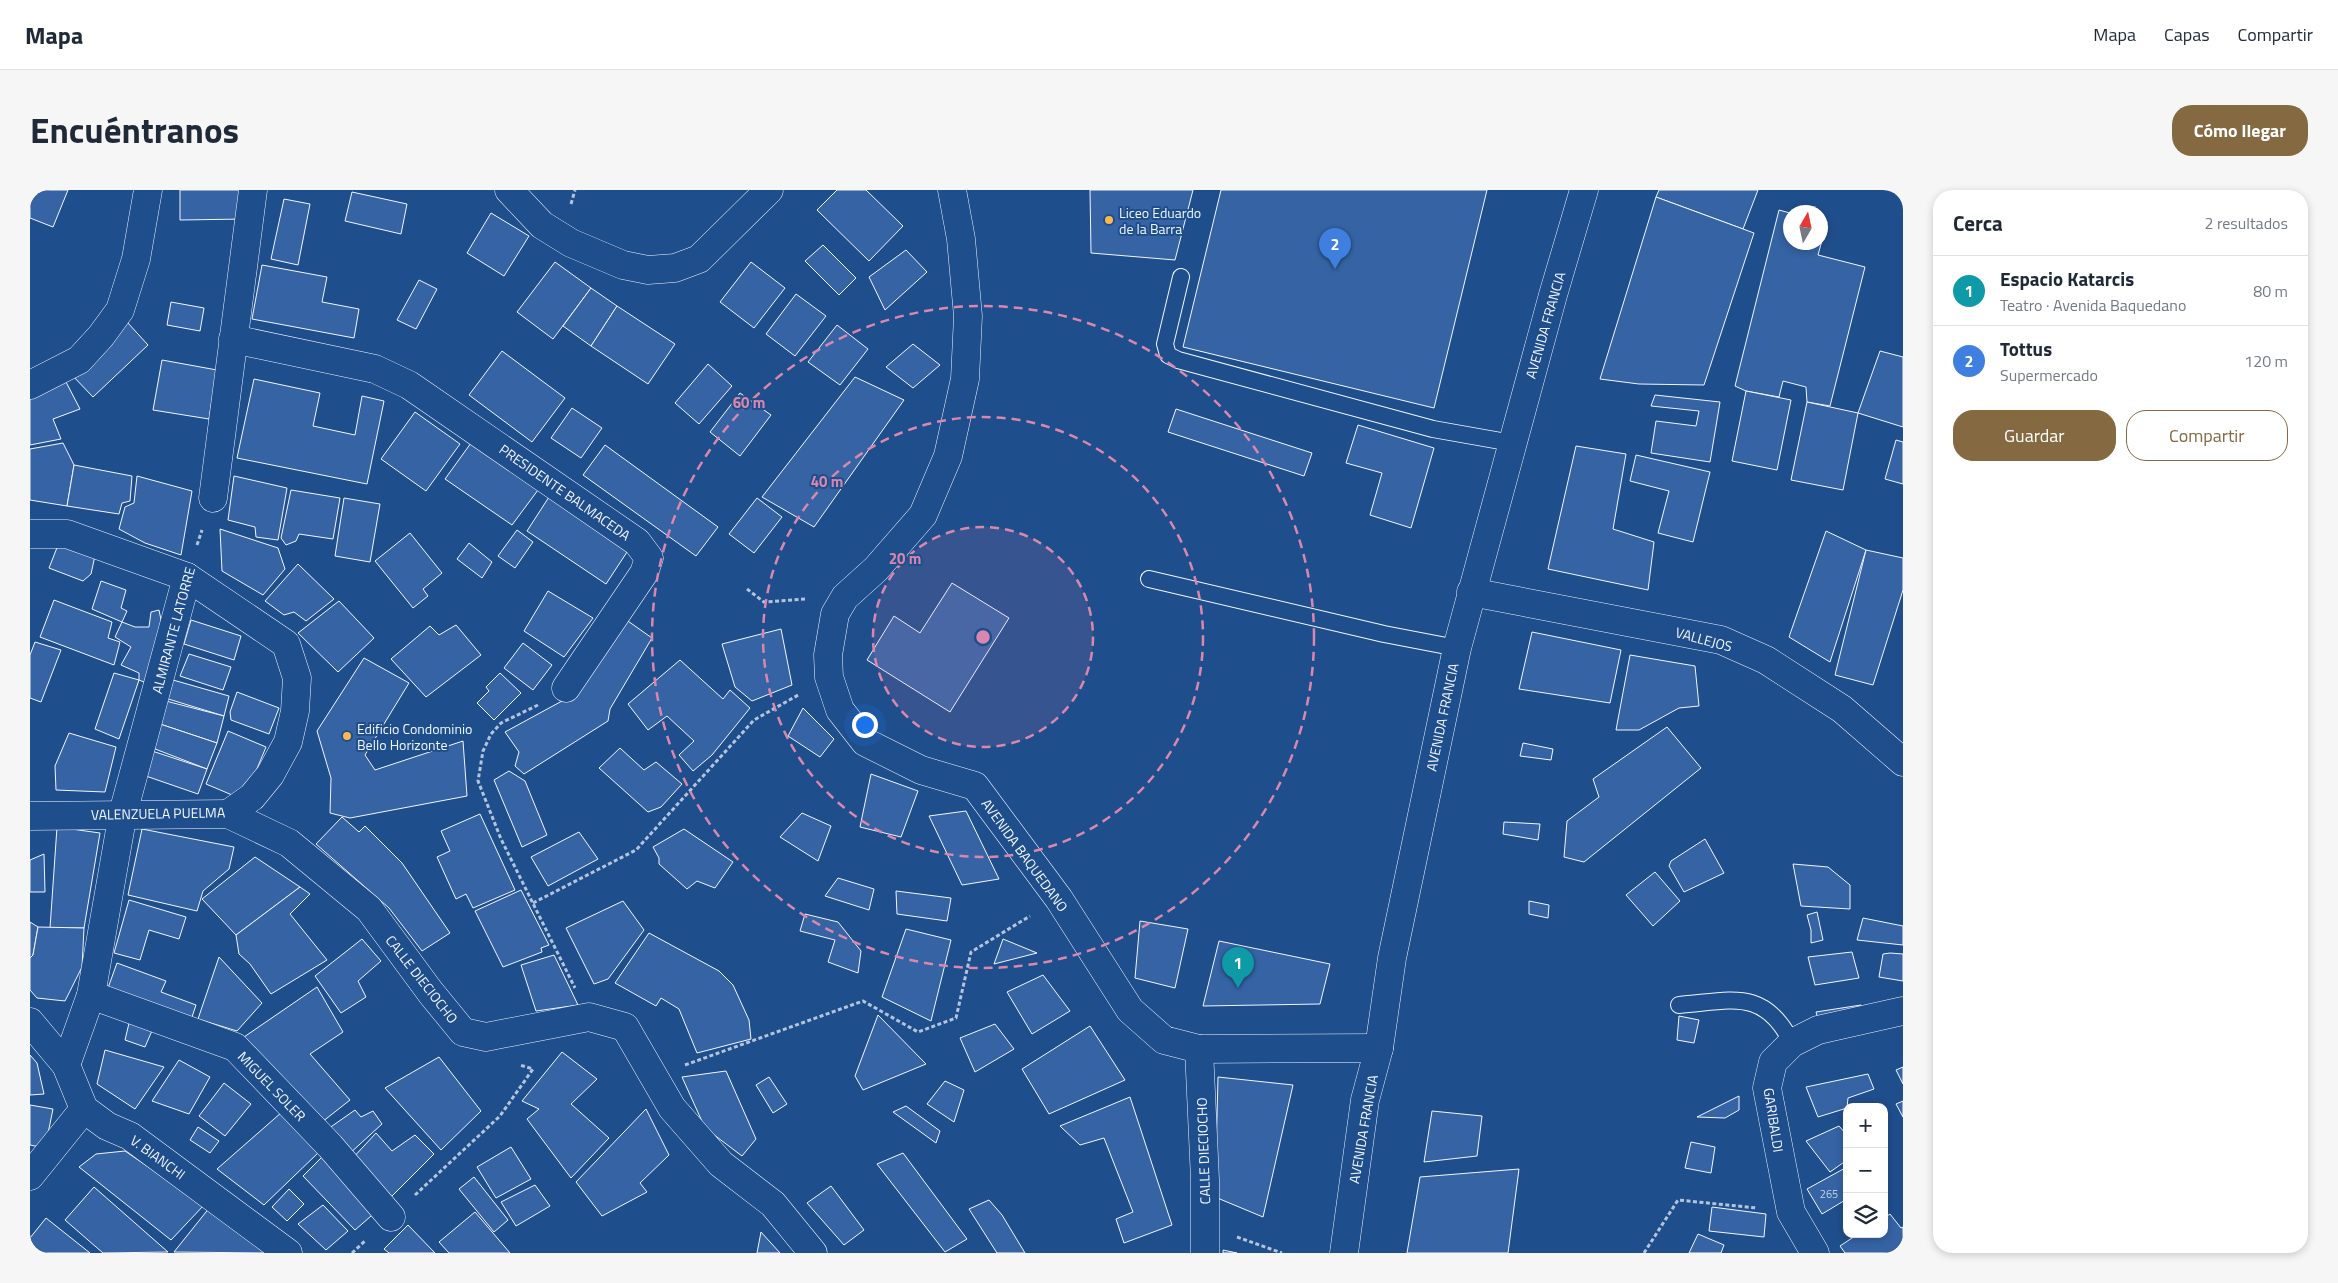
<!DOCTYPE html>
<html lang="es">
<head>
<meta charset="utf-8">
<style>
  body { margin:0; font-family:"Titillium Web",sans-serif; background:#f6f6f7; color:#1f2937 }
  .controls { position:absolute; right:15px; bottom:15px; display:grid; overflow:hidden; border-radius:10px; box-shadow:0 2px 8px #0003 }
  .controls button { width:45px; height:45px; display:grid; place-items:center; padding:0; border:0; border-bottom:1px solid #e0e1e3; background:#fff; color:#1f2937; font:25px sans-serif }
  .compass { position:absolute; left:1753px; top:15px; width:45px; height:45px; border-radius:50%; background:#fff; box-shadow:0 2px 8px #0003; rotate:9deg }
  .you { position:absolute; left:834px; top:534px; width:18px; height:18px; margin:-12px; border:4px solid #fff; border-radius:50%; background:#1a73e8; box-shadow:0 0 0 8px #1a73e833 }
  .badge { display:grid; place-items:center; width:32px; height:32px; border-radius:50%; background:#846941; color:#fff; font-size:16px; font-weight:700 }
  .pin { position:absolute; translate:-50% -41px; filter:drop-shadow(0 1px 2px #0008) }
  .pin::after { content:''; position:absolute; top:26px; width:18px; height:15px; background:inherit; clip-path:polygon(0 0,100% 0,50% 100%) }
  .list { margin:0; padding:0; list-style:none }
  h2 { display:flex; justify-content:space-between; align-items:center; height:65px; margin:0; padding:0 20px; font-size:21px }
  h2 small { font-size:16px; font-weight:400; color:#747a83 }
  .list li { display:grid; grid-template-columns:32px 1fr auto; gap:15px; align-items:center; box-sizing:border-box; height:70px; padding:0 20px; border-top:1px solid #e0e1e3 }
  .list b { display:block; font-size:19px; white-space:nowrap }
  .list p { margin:0; font-size:16px; white-space:nowrap; color:#747a83 }
  .list em { font-size:16px; font-style:normal; color:#747a83 }
  .actions { display:flex; gap:10px; padding:15px 20px }
  .actions a { flex:1; padding:11px 0; border:1px solid #846941; border-radius:20px; text-align:center; font-size:18px; color:#846941 }
  .actions .main { background:#846941; color:#fff }
  .icon { flex:none; width:28px; height:28px; fill:none; stroke:currentColor; stroke-width:2; stroke-linecap:round; stroke-linejoin:round }
  .map { position:relative; flex:none; width:1873px; height:1063px; overflow:hidden; border-radius:20px }
  header { display:flex; align-items:center; gap:30px; box-sizing:border-box; height:70px; padding:0 25px; background:#fff; border-bottom:1px solid #e0e1e3 }
  header strong { font-size:24px }
  nav { display:flex; gap:28px; margin-inline-start:auto; font-size:18px }
  .intro { display:flex; align-items:center; justify-content:space-between; box-sizing:border-box; height:120px; padding:0 30px }
  h1 { margin:0; font-size:35px }
  .button { padding:12px 22px; border-radius:20px; background:#846941; color:#fff; font-size:18px; font-weight:700 }
  main { display:flex; gap:30px; padding:0 30px }
  aside { flex:1; background:#fff; border-radius:20px; box-shadow:0 2px 8px #0003 }
  .map>svg:first-child { display:block }
</style>
</head>
<body>
<header>
<strong>Mapa</strong>
<nav><a>Mapa</a><a>Capas</a><a>Compartir</a></nav>
</header>
<div class="intro"><h1>Encuéntranos</h1><a class="button">Cómo llegar</a></div>
<main>
<div class="map">
<svg width="1873" height="1063" viewBox="0 0 1873 1063">
  <rect width="100%" height="100%" fill="#1f4e8c"/>
  <g fill="#3563a3" stroke="#f2f6ff">
    <path d="M0,0H38L23,37L0,28Z"/>
    <path d="M150,0H215V29L150,30Z"/>
    <path d="M807,0H836L873,36L839,71L787,20Z"/>
    <path d="M1060,0H1163L1145,70L1061,63Z"/>
    <path d="M1191,0H1457L1404,218L1153,157Z"/>
    <path d="M1629,0H1728L1713,39L1626,7Z"/>
    <path d="M322,2L377,14L371,44L315,31Z"/>
    <path d="M1626,7L1724,43L1674,195L1609,194L1570,189Z"/>
    <path d="M254,9L280,14L268,75L241,69Z"/>
    <path d="M1749,20L1760,23V52H1790V30L1797,32L1788,65L1835,77L1800,216L1777,212L1776,197L1753,191L1749,207L1716,201L1705,196Z"/>
    <path d="M461,23L499,46L474,86L437,63Z"/>
    <path d="M793,55L826,88L809,105L775,71Z"/>
    <path d="M876,60L897,82L855,120L839,87Z"/>
    <path d="M525,72L561,98L523,149L487,122Z"/>
    <path d="M721,72L755,98L724,138L690,112Z"/>
    <path d="M232,75L297,87L292,112L329,119L324,148L222,129Z"/>
    <path d="M389,90L407,99L386,139L367,130Z"/>
    <path d="M561,98L587,116L561,156L533,136Z"/>
    <path d="M766,104L796,126L765,166L736,144Z"/>
    <path d="M141,112L174,118L170,141L137,135Z"/>
    <path d="M587,116L645,154L618,194L561,156Z"/>
    <path d="M97,132L118,155L63,207L41,184Z"/>
    <path d="M807,135L838,159L810,195L778,172Z"/>
    <path d="M883,154L910,175L883,198L856,177Z"/>
    <path d="M472,161L535,208L502,252L439,205Z"/>
    <path d="M1850,161L1873,167V237L1828,223Z"/>
    <path d="M132,170L187,180L179,229L123,220Z"/>
    <path d="M678,174L702,196L669,234L645,213Z"/>
    <path d="M825,187L874,210L784,337L732,307Z"/>
    <path d="M224,189L290,203L283,236L325,245L332,206L354,211L337,294L207,268Z"/>
    <path d="M36,192L50,219L23,229L31,249L0,255V204Z"/>
    <path d="M1716,201L1761,210L1747,280L1702,271Z"/>
    <path d="M710,203L741,225L710,266L680,242Z"/>
    <path d="M1625,205L1690,212L1680,272L1621,263L1626,231L1666,236L1669,221L1621,216Z"/>
    <path d="M1777,212L1828,223L1813,300L1761,290Z"/>
    <path d="M542,218L572,238L551,268L521,248Z"/>
    <path d="M1146,219L1282,263L1274,286L1138,242Z"/>
    <path d="M385,222L430,254L396,301L351,269Z"/>
    <path d="M1328,235L1404,258L1381,338L1340,325L1352,283L1316,273Z"/>
    <path d="M1866,250L1873,252V294L1855,289Z"/>
    <path d="M33,253L44,275L37,316L0,310V259Z"/>
    <path d="M441,253L508,300L482,335L415,289Z"/>
    <path d="M575,255L688,337L666,366L553,285Z"/>
    <path d="M1546,256L1596,264L1583,339L1624,352L1618,400L1518,379Z"/>
    <path d="M1606,265L1680,282L1663,352L1628,343L1639,301L1600,291Z"/>
    <path d="M44,275L102,286L100,311L92,313L89,324L37,316Z"/>
    <path d="M107,286L162,301L151,365L115,353L89,339L95,317L104,313Z"/>
    <path d="M204,286L257,298L248,350L226,347L225,337L198,330Z"/>
    <path d="M261,300L310,308L303,349L269,344L266,351L256,355L251,348Z"/>
    <path d="M519,307L599,359L576,394L497,341Z"/>
    <path d="M314,308L350,314L340,372L305,366Z"/>
    <path d="M727,308L752,327L724,363L699,344Z"/>
    <path d="M190,339L248,358L255,379L233,405L192,381Z"/>
    <path d="M487,340L503,352L485,378L468,366Z"/>
    <path d="M1796,341L1836,360L1800,472L1759,447Z"/>
    <path d="M380,343L412,383L393,399L398,406L383,418L345,371Z"/>
    <path d="M30,350L66,361L61,384L53,391L19,378Z"/>
    <path d="M439,353L462,372L452,388L427,369Z"/>
    <path d="M1836,360L1873,368V400L1843,495L1805,485Z"/>
    <path d="M268,374L304,409L276,431L264,422L254,425L235,411Z"/>
    <path d="M71,391L96,400L91,418L97,421L92,432L62,419Z"/>
    <path d="M922,393L979,428L920,522L837,470L864,426L890,443Z"/>
    <path d="M518,401L563,428L534,467L494,441Z"/>
    <path d="M24,410L82,432L78,448L90,452L84,475L10,447Z"/>
    <path d="M309,411L344,448L308,482L268,443Z"/>
    <path d="M129,420L131,430L126,465L114,492L109,490V483L91,475L101,457L85,447L92,432L105,437H119L121,422Z"/>
    <path d="M595,429L622,448L580,519L578,531L494,584L485,576L489,562L475,542L543,505Z"/>
    <path d="M161,430L211,446L204,470L154,454Z"/>
    <path d="M426,435L451,465L396,507L361,469L400,436L409,445Z"/>
    <path d="M751,439L762,495L722,511L705,497L692,454Z"/>
    <path d="M1502,442L1591,460L1580,513L1489,499Z"/>
    <path d="M5,452L31,460L11,512L0,508V465Z"/>
    <path d="M493,453L522,475L503,500L474,478Z"/>
    <path d="M159,464L201,477L193,500L150,486Z"/>
    <path d="M1600,465L1665,476L1669,516L1649,518L1609,540H1586Z"/>
    <path d="M334,468L379,493L335,565L345,580L433,551L437,606L320,628L300,623L301,588L287,541Z"/>
    <path d="M650,470L693,509L700,500L720,518L682,565L663,581L649,565L664,551L637,526L618,540L598,514Z"/>
    <path d="M84,483L109,490L89,549L65,539Z"/>
    <path d="M470,483L491,503L464,530L447,513L459,501L456,497Z"/>
    <path d="M143,490L199,506L194,526L135,508Z"/>
    <path d="M207,502L249,518L239,544L201,530L200,522Z"/>
    <path d="M132,510L194,526L187,553L127,533Z"/>
    <path d="M773,518L804,549L790,567L758,546Z"/>
    <path d="M127,533L187,553L177,579L120,557Z"/>
    <path d="M1637,537L1671,578L1554,672L1534,667L1537,631L1569,607L1563,589Z"/>
    <path d="M198,541L236,557L214,610L176,594Z"/>
    <path d="M39,543L86,557L75,602L26,600L25,576Z"/>
    <path d="M1493,553L1523,559L1521,570L1490,566Z"/>
    <path d="M590,558L614,580L626,572L652,594L631,617L618,622L569,578Z"/>
    <path d="M119,560L177,579L168,604L113,585Z"/>
    <path d="M479,581L495,591L517,645L492,657L464,590Z"/>
    <path d="M841,584L888,601L871,647L830,637Z"/>
    <path d="M936,621L969,689L932,695L899,626Z"/>
    <path d="M772,623L801,636L788,671L750,647Z"/>
    <path d="M450,624L485,700L443,718L436,704L426,709L407,667L420,661L411,641Z"/>
    <path d="M312,627L329,642L335,636L372,673L420,743L392,761L359,718L286,654Z"/>
    <path d="M1474,632L1510,634L1508,650L1473,644Z"/>
    <path d="M27,637L70,643L54,738H20Z"/>
    <path d="M112,639L204,657L199,679L173,701L167,721L98,705Z"/>
    <path d="M654,639L703,672L685,698L667,691L657,699L629,674V668L623,657Z"/>
    <path d="M549,642L568,669L518,696L501,667Z"/>
    <path d="M1675,649L1694,683L1654,702L1639,676L1641,671Z"/>
    <path d="M14,664L15,702H0V670Z"/>
    <path d="M225,667L270,697L206,745L172,709Z"/>
    <path d="M1763,674L1798,677L1820,695V719L1771,716Z"/>
    <path d="M1625,682L1650,711L1623,736L1596,705Z"/>
    <path d="M808,688L844,699L839,720L795,706Z"/>
    <path d="M270,697L280,704L260,724L297,770L241,804L220,774L209,764L206,745Z"/>
    <path d="M491,700L519,755L511,758L512,762L473,777L445,721Z"/>
    <path d="M866,701L921,708L917,731L867,724Z"/>
    <path d="M99,710L156,727L149,749L119,740L110,770L84,763Z"/>
    <path d="M593,711L614,740L578,789L564,794L536,738Z"/>
    <path d="M1499,711L1519,715L1518,728L1499,724Z"/>
    <path d="M1787,722L1793,750L1781,753V740L1777,725Z"/>
    <path d="M775,724L808,732L831,761L828,783L798,772L805,750L770,741Z"/>
    <path d="M1833,728L1873,736V755L1827,750Z"/>
    <path d="M1110,731L1158,739L1145,798L1105,788Z"/>
    <path d="M0,732L8,737L3,765L0,768Z"/>
    <path d="M8,737L54,738L52,777L35,811L7,808L0,800V768L3,765Z"/>
    <path d="M876,739L921,750L901,831L852,807Z"/>
    <path d="M619,743L689,781L703,795L719,830L721,849L667,863L649,819L631,808L626,816L585,793Z"/>
    <path d="M332,749L351,771L328,791L336,807L311,823L285,786Z"/>
    <path d="M973,749L1007,763L964,774Z"/>
    <path d="M1189,751L1300,774L1290,814L1173,816Z"/>
    <path d="M1822,762L1829,788L1785,795L1778,767Z"/>
    <path d="M1860,763L1873,764V791L1849,787L1853,764Z"/>
    <path d="M524,765L548,815L506,821L491,775Z"/>
    <path d="M189,767L232,813L207,841L168,829Z"/>
    <path d="M87,773L136,791L131,802L166,815L162,827L78,798Z"/>
    <path d="M1013,785L1040,821L1002,844L977,802Z"/>
    <path d="M287,797L313,842L280,864L320,910L287,936L214,847Z"/>
    <path d="M1831,815L1832,823L1789,832L1786,822Z"/>
    <path d="M848,825L896,874L833,900L825,886Z"/>
    <path d="M1649,826L1669,830L1664,853L1647,850Z"/>
    <path d="M100,829L124,836L115,857L95,850Z"/>
    <path d="M965,834L984,859L945,882L930,848Z"/>
    <path d="M1060,836L1095,890L1019,924L992,879Z"/>
    <path d="M75,860L134,877L105,919L67,894Z"/>
    <path d="M532,862L567,889L541,914L579,948L541,988L497,929L509,919L492,911Z"/>
    <path d="M0,865L7,873L14,904L0,905Z"/>
    <path d="M409,867L451,921L411,960L355,898Z"/>
    <path d="M149,870L180,887L159,924L122,911Z"/>
    <path d="M1873,877V894L1866,880Z"/>
    <path d="M696,881L726,949L712,966L675,938L652,887Z"/>
    <path d="M1838,884L1844,899L1818,908L1817,918L1788,927L1776,897Z"/>
    <path d="M739,887L757,914L743,923L726,895Z"/>
    <path d="M1188,887L1263,895L1233,1027L1185,1007Z"/>
    <path d="M915,891L934,900L924,932L897,914Z"/>
    <path d="M194,893L221,914L195,946L169,926Z"/>
    <path d="M1709,906V920L1695,928L1667,927Z"/>
    <path d="M1100,907L1142,1035L1094,1053L1086,1029L1103,1022L1074,948L1050,955L1030,936Z"/>
    <path d="M1873,911V927L1866,914Z"/>
    <path d="M0,915L23,919L15,958L0,955Z"/>
    <path d="M876,916L910,941L906,953L863,922Z"/>
    <path d="M616,919L639,965L610,993L617,1002L572,1026L546,992Z"/>
    <path d="M325,920L331,927L343,921L352,934L318,965L295,941Z"/>
    <path d="M1402,921L1452,926L1447,966L1394,972Z"/>
    <path d="M252,922L289,962L234,1015L187,979Z"/>
    <path d="M1809,936L1817,945V970L1800,982L1776,951Z"/>
    <path d="M168,937L189,951L180,963L160,950Z"/>
    <path d="M346,943L362,961L385,945L404,964L358,1010L321,970Z"/>
    <path d="M1661,952L1685,957L1681,983L1655,978Z"/>
    <path d="M481,957L501,989L466,1008L447,977Z"/>
    <path d="M95,961L174,1015L141,1050L49,977L66,964Z"/>
    <path d="M297,962L348,1020L325,1040L273,986Z"/>
    <path d="M873,963L937,1049L915,1062L847,974Z"/>
    <path d="M1817,977V1009L1792,1024L1777,999Z"/>
    <path d="M1489,979L1478,1063H1377L1390,987Z"/>
    <path d="M444,987L478,1030L464,1042L429,999Z"/>
    <path d="M505,995L520,1016L486,1036L471,1012Z"/>
    <path d="M801,996L834,1040L814,1055L777,1013Z"/>
    <path d="M64,997L138,1062L73,1063L35,1030Z"/>
    <path d="M259,999L274,1014L257,1031L242,1017Z"/>
    <path d="M959,1010L972,1025L995,1063H967L939,1019Z"/>
    <path d="M293,1015L318,1041L296,1060L268,1034Z"/>
    <path d="M180,1017L236,1063L144,1062Z"/>
    <path d="M1682,1017L1736,1024L1734,1047L1679,1041Z"/>
    <path d="M445,1022L480,1063H419L409,1052Z"/>
    <path d="M1860,1024L1871,1038L1873,1037V1063H1815L1810,1056L1828,1044H1854V1028Z"/>
    <path d="M16,1028L60,1063H0V1048Z"/>
    <path d="M378,1035L405,1063H359L354,1059Z"/>
    <path d="M731,1042L750,1063H727Z"/>
    <path d="M1668,1044L1694,1055L1691,1063H1659Z"/>
    <path d="M1193,1060L1207,1063H1193Z"/>
  </g>
  <g fill="none" stroke-linecap="round" stroke-linejoin="round">
    <defs>
      <g id="lane">
        <path d="M1151,87L1135,154L1138,165L1148,170L1403,239L1482,253"/>
        <path d="M1119,389L1354,444L1427,458"/>
        <path d="M1649,815C1701,811 1734,797 1762,853"/>
      </g>
      <g id="street">
        <path d="M203,149L345,179L379,195L607,352L619,368L614,383L536,498"/>
        <path d="M183,308L223,0"/>
        <path d="M0,344H37L157,387L256,454L267,488L265,521L258,552L240,585L222,607L198,624"/>
        <path d="M1441,402L1691,450L1736,470L1812,519L1873,572"/>
        <path d="M61,805L205,857L300,956L361,1027"/>
        <path d="M0,832L36,875L54,919L77,936L100,946L258,1063"/>
        <path d="M36,875L61,805L93,623L157,387"/>
        <path d="M0,986L54,919"/>
        <path d="M1785,1063L1761,1022L1737,898L1743,872L1762,853L1788,840L1873,821"/>
      </g>
      <g id="secondary">
        <path d="M479,0L512,35L541,53L593,75L618,80L645,78L669,69L739,0"/>
        <path d="M922,0L931,49L938,126L935,189L918,266L893,325L846,379L815,407L805,424L798,465L799,487L810,520L835,552L891,580L945,596L1029,709L1100,820L1134,850L1169,859L1349,858"/>
        <path d="M0,195L49,170L71,146L90,120L106,69L118,0"/>
        <path d="M0,626L198,624L259,653L339,719L401,803L433,842L456,847L559,827L595,837L642,918L691,974L743,1014L783,1063"/>
        <path d="M1169,859L1175,990V1063"/>
        <path d="M1314,1063L1335,910L1349,858L1362,768L1427,458L1523,105L1554,0"/>
      </g>
    </defs>
    <use href="#lane" stroke="#f2f6ff" stroke-width="18"/>
    <use href="#street" stroke="#f2f6ff" stroke-width="29"/>
    <use href="#secondary" stroke="#f2f6ff" stroke-width="29"/>
    <g stroke="#b3c4dc" stroke-width="3" stroke-dasharray="4 2.5" stroke-linecap="butt">
      <path d="M541,14L545,0"/>
      <path d="M167,355L172,340"/>
      <path d="M717,399L734,412L776,409"/>
      <path d="M508,515L471,533L461,544L453,561L448,591L471,649L545,798"/>
      <path d="M503,713L606,660L724,530L770,504"/>
      <path d="M655,875L833,811L888,842L926,828L941,762L1000,726"/>
      <path d="M385,1005L470,926L503,879L490,875"/>
      <path d="M1207,1047L1252,1063"/>
      <path d="M322,1063L336,1050"/>
      <path d="M1614,1063L1648,1010L1727,1018"/>
    </g>
    <use href="#lane" stroke="#1f4e8c" stroke-width="16"/>
    <use href="#street" stroke="#1f4e8c" stroke-width="28"/>
    <use href="#secondary" stroke="#1f4e8c" stroke-width="28"/>
  </g>
  <circle cx="953" cy="447" r="110" fill="#da87ad" fill-opacity=".12"/>
  <g fill="none" stroke="#da87ad" stroke-width="2.5" stroke-dasharray="9 6">
    <circle cx="953" cy="447" r="110"/>
    <circle cx="953" cy="447" r="220"/>
    <circle cx="953" cy="447" r="331"/>
  </g>
  <g fill="#ffb74d" stroke="#1f4e8c" stroke-width="2">
    <circle cx="1079" cy="30" r="5"/>
    <circle cx="317" cy="546" r="5"/>
  </g>
  <g text-anchor="middle" dominant-baseline="central" stroke-width="4" stroke-linejoin="round" paint-order="stroke">
    <g font-size="11" fill="#c3d1e8">
      <text x="1799" y="1004">265</text>
    </g>
    <g font-size="14" fill="#f2f6ff" stroke="#1f4e8c" text-anchor="start">
      <text x="1089" y="22">Liceo Eduardo<tspan x="1089" dy="16">de la Barra</tspan></text>
      <text x="327" y="538">Edificio Condominio<tspan x="327" dy="16">Bello Horizonte</tspan></text>
    </g>
    <g font-size="14" fill="#f2f6ff" stroke="#1f4e8c">
      <text transform="translate(1515 135) rotate(-74)">AVENIDA FRANCIA</text>
      <text transform="translate(535 302) rotate(35)">PRESIDENTE BALMACEDA</text>
      <text transform="translate(143 440) rotate(-75)">ALMIRANTE LATORRE</text>
      <text transform="translate(1674 449) rotate(15)">VALLEJOS</text>
      <text transform="translate(1412 527) rotate(-78)">AVENIDA FRANCIA</text>
      <text transform="translate(128 623) rotate(-1)">VALENZUELA PUELMA</text>
      <text transform="translate(995 665) rotate(54)">AVENIDA BAQUEDANO</text>
      <text transform="translate(392 789) rotate(52)">CALLE DIECIOCHO</text>
      <text transform="translate(242 896) rotate(46)">MIGUEL SOLER</text>
      <text transform="translate(1744 930) rotate(81)">GARIBALDI</text>
      <text transform="translate(1333 939) rotate(-80)">AVENIDA FRANCIA</text>
      <text transform="translate(1173 961) rotate(-92)">CALLE DIECIOCHO</text>
      <text transform="translate(128 967) rotate(36)">V. BIANCHI</text>
    </g>
  </g>
  <circle cx="953" cy="447" r="8" fill="#da87ad" stroke="#1f4e8c" stroke-width="2.5"/>
  <g font-size="15" text-anchor="middle" font-weight="bold" fill="#da87ad" stroke="#1f4e8c" stroke-width="4" stroke-linejoin="round" paint-order="stroke">
    <text x="719" y="218">60 m</text>
    <text x="797" y="297">40 m</text>
    <text x="875" y="374">20 m</text>
  </g>
</svg>
<div class="controls">
<button>+</button>
<button>−</button>
<button><svg class="icon" aria-label="layers" viewBox="0 0 24 24"><path d="M12 4l9 5-9 5-9-5zM3 14l9 5 9-5"/></svg></button>
</div>
<svg class="compass" viewBox="-18 -18 36 36"><path d="M0-13l5 13h-10z" fill="#e53935"/><path d="M0 13l5-13h-10z" fill="#747a83"/></svg>
<div class="you"></div>
<div class="pin badge" style="left:1208px;top:798px;background:#0f9aa8">1</div>
<div class="pin badge" style="left:1305px;top:79px;background:#3f7fe0">2</div>
</div>
<aside>
<h2>Cerca<small>2 resultados</small></h2>
<ul class="list">
<li><span class="badge" style="background:#0f9aa8">1</span><div><b>Espacio Katarcis</b><p>Teatro · Avenida Baquedano</p></div><em>80 m</em></li>
<li><span class="badge" style="background:#3f7fe0">2</span><div><b>Tottus</b><p>Supermercado</p></div><em>120 m</em></li>
</ul>
<div class="actions"><a class="main">Guardar</a><a>Compartir</a></div>
</aside>
</main>
</body>
</html>
